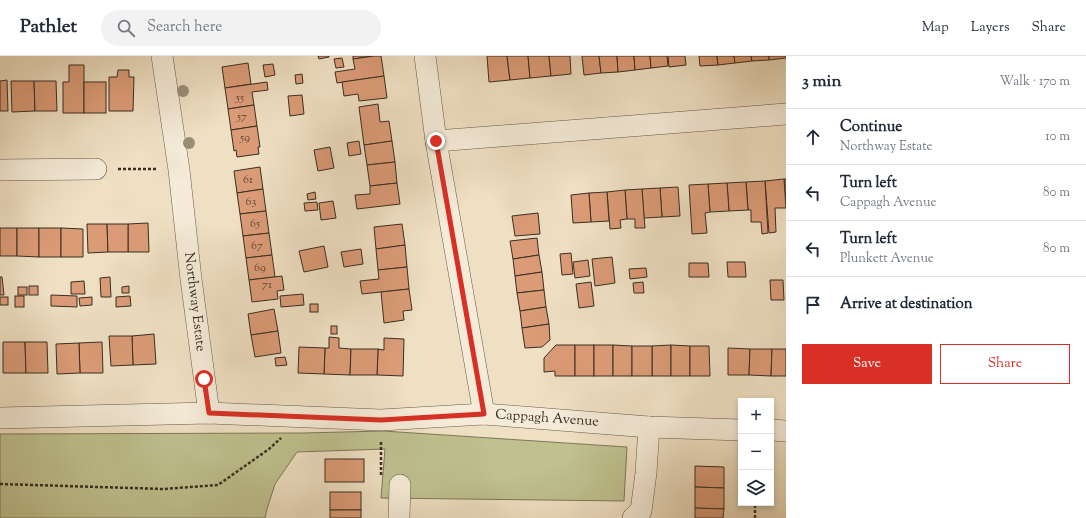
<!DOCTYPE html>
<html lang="en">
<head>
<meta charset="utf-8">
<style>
  body { margin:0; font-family:"Sorts Mill Goudy",serif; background:#f2f2f3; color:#1f2937 }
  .controls { position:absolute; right:12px; bottom:12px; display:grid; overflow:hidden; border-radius:0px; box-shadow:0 2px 6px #0003 }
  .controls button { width:36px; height:36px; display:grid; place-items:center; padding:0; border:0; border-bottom:1px solid #e0e1e3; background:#fff; color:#1f2937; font:20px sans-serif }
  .stop { position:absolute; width:12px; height:12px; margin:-9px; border:3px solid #d93025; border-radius:50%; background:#fff }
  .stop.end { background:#d93025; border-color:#fff; box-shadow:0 1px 4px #0008 }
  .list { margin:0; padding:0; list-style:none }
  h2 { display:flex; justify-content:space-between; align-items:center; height:52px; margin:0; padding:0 16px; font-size:17px }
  h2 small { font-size:13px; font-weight:400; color:#747a83 }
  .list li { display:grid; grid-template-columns:26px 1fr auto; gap:12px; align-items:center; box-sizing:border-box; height:56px; padding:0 16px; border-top:1px solid #e0e1e3 }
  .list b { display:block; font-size:15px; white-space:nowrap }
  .list p { margin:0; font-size:13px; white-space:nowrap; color:#747a83 }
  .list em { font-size:13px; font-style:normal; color:#747a83 }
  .actions { display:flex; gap:8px; padding:12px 16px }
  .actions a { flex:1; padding:9px 0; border:1px solid #d93025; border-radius:0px; text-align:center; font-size:14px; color:#d93025 }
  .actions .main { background:#d93025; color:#fff }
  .icon { flex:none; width:22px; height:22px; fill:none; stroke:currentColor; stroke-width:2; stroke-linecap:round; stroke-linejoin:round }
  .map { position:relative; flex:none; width:786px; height:462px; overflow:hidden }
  header { display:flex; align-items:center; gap:24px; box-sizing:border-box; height:56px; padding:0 20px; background:#fff; border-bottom:1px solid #e0e1e3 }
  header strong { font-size:19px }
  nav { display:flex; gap:22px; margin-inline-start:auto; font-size:14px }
  .search { width:280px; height:36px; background:#f2f2f3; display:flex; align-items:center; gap:10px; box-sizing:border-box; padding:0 14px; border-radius:22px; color:#747a83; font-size:15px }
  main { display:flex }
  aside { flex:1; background:#fff }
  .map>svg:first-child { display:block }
</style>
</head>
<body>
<header>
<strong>Pathlet</strong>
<div class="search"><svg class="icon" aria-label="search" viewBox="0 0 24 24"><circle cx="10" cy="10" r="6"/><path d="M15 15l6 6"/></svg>Search here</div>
<nav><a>Map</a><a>Layers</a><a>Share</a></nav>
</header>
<main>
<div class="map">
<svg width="786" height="462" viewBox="0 0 786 462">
  <rect width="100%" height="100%" fill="#efe0c3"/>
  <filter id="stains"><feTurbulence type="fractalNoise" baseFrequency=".005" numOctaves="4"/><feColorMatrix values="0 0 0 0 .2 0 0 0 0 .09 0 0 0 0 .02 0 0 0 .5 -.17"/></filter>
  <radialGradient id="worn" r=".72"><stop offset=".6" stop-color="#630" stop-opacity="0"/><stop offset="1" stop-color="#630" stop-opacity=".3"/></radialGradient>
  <path fill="#bfc18f" stroke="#7c7858" d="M383,375L627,391L624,445L381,442L385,393L297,396L275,428L267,453L265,462H0V378L303,377Z"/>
  <g fill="#db9b77" stroke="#382e22">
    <path d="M318,0H329V1L319,3Z"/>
    <path d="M353,0H374L353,3Z"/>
    <path d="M374,0H381L384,20L337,27L335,16L355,13L353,3Z"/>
    <path d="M487,0H507L510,24L489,26Z"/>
    <path d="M507,0H528L530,22L510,24Z"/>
    <path d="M528,0H549L551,20L530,22Z"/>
    <path d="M549,0H570L571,18L551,20Z"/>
    <path d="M582,0H599L601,17L584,19Z"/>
    <path d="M599,0H617L618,16L601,17Z"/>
    <path d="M617,0H634L635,14L618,16Z"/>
    <path d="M634,0H650L651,12L635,14Z"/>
    <path d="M650,0H667L668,10L651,12Z"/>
    <path d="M668,0H685L686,9L669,11Z"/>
    <path d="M699,0H717L718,9L700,10Z"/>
    <path d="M717,0H734L735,7L718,9Z"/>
    <path d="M734,0H751L752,5L735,7Z"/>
    <path d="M751,0H769V4L752,5Z"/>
    <path d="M769,0H786V2L769,4Z"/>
    <path d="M342,2L344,11L336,12L334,3Z"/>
    <path d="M248,7L251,28L225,32L222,11Z"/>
    <path d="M273,8L275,19L265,21L263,9Z"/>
    <path d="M69,9H84V57H63V26H69Z"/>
    <path d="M118,14H129V21H134L133,55H109V21H117Z"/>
    <path d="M302,18L303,27L296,28L295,19Z"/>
    <path d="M384,20L387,42L359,45L358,38L344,40L342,26Z"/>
    <path d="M7,24L8,55H0V25Z"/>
    <path d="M11,25H34L35,55L12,56Z"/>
    <path d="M34,25H56L57,55H35Z"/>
    <rect x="84" y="26" width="22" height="31"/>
    <path d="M267,26L268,34L252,36L254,49L228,53L225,32Z"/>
    <path d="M302,39L304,58L290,60L288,40Z"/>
    <path d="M378,48L380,66L389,65L392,85L364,89L359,51Z"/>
    <path d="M254,49L257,70L231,74L228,53Z"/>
    <path d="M257,70L260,91H258L259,98L237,101L236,94L234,95L231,74Z"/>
    <path d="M359,85L361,98L349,100L347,87Z"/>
    <path d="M392,85L395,106L367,109L364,89Z"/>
    <path d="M330,91L334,112L318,115L314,94Z"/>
    <path d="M395,106L397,127L370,130L367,109Z"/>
    <path d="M260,111L263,133L237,137L234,115Z"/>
    <path d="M784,123H786V152Z"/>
    <path d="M784,123L786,152H775L776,176L769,177L765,125Z"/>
    <path d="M765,125L768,177L762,178L761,166H751V154H748L746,126Z"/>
    <path d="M746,126L748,154L729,155L727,127Z"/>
    <path d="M397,127L400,148L357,153L355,139L370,138V130Z"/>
    <path d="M727,127L729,155L710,156L708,128Z"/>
    <path d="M708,128L710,156L705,157L707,177L692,178L689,129Z"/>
    <path d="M678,131L680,160L662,161L660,132Z"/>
    <path d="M660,132L662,161L644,162L642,133Z"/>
    <path d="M263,133L266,155L240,158L237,137Z"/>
    <path d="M642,133L645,172H635V163H627L625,134Z"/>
    <path d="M625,134L627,163L620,164L621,172L610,173L607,136Z"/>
    <path d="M315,136L316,143L308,144L307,138Z"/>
    <path d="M607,136L609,165L591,166L589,137Z"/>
    <path d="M589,137L591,166L573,167L571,139Z"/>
    <path d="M333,145L336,162L321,164L319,147Z"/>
    <path d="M317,146L318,154L305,155L304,147Z"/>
    <path d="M266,155L269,177L243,180L240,158Z"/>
    <path d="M538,157L540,178L515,180L512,160Z"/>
    <path d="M148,167L149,196H128V168Z"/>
    <path d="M87,168H107L108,196L88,197Z"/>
    <path d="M107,168H128V196H108Z"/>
    <path d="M402,168L405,189L376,193L374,171Z"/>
    <rect x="0" y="172" width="17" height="28"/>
    <path d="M17,172H39V201L17,200Z"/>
    <rect x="39" y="172" width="22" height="29"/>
    <path d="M61,172L83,173V201H61Z"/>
    <path d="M269,177L272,199L246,202L243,180Z"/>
    <path d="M537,182L539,199L513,203L510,185Z"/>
    <path d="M405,189L407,211L378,214L376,193Z"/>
    <path d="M324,190L328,211L304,216L299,195Z"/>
    <path d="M361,193L363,208L344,211L341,196Z"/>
    <path d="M571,197L573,218L562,219L560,198Z"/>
    <path d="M272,199L275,221L249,224L246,202Z"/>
    <path d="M539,199L542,216L515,220L513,203Z"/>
    <path d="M612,201L615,227L595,230L592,203Z"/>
    <path d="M588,204L590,220L575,222L573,206Z"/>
    <path d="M727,206H745L746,221H728Z"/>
    <path d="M689,207H708L709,221H689Z"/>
    <path d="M407,211L409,233L362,238L360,225L379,223L378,214Z"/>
    <path d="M646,212L647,221L630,223L629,213Z"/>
    <path d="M542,216L544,234L517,237L515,220Z"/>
    <path d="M282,220L284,234L277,235L278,243L252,246L249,224Z"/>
    <path d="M0,221H2L4,239H0Z"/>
    <path d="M110,221L111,241H101L100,222Z"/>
    <path d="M770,224H783L784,244H771Z"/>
    <path d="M84,225L85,238H71V226Z"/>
    <path d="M591,226L594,250L579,252L576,228Z"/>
    <path d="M643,226L644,237H634L633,227Z"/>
    <rect x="29" y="230" width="9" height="9"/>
    <path d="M129,230V237H122V231Z"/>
    <rect x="18" y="231" width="9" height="8"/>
    <path d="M409,233L412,254L403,255L404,264L384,267L381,236Z"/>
    <path d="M544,234L546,251L520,255L517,237Z"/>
    <path d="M303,238L304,249L281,251L280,240Z"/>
    <path d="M51,239L77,240V251L51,250Z"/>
    <rect x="15" y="240" width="9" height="11"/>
    <path d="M130,240L131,250L116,251V241Z"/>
    <rect x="0" y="241" width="8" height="8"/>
    <path d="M92,241V249L80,250L79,242Z"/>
    <rect x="310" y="248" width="8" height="8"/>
    <path d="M546,251L549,268L522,272L520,255Z"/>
    <path d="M274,253L278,275L251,279L248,258Z"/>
    <path d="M549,268L550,284L542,291L525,292L522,272Z"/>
    <rect x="331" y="270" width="6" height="8"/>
    <path d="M278,275L281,297L255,301L251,279Z"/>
    <path d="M154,278L156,308L133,309L132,280Z"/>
    <path d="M109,280H132L133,309L111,310Z"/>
    <path d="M329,281L339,282V292L351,293L350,319L324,318L325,292H329Z"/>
    <path d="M384,282L404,283L403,320L377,319L378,293L384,294Z"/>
    <path d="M3,286H25L26,317H3Z"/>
    <path d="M25,286H47L48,317H26Z"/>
    <path d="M102,286L103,317H80L79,287Z"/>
    <path d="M79,287L80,317L57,318L56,288Z"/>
    <path d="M556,289H575V320H555V315L544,316V302Z"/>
    <rect x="575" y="289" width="19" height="31"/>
    <rect x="594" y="289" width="19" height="31"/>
    <path d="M613,289L632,290V320H613Z"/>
    <path d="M671,289V320H652V290Z"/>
    <path d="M671,289L690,290V320H671Z"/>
    <rect x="632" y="290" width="20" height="30"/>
    <path d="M690,290H709L710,320H690Z"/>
    <path d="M299,291L325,292L324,318L298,317Z"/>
    <path d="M728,292L750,293L749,319H728Z"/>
    <path d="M351,293H378L377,319H350Z"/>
    <path d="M750,293H772L771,320L749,319Z"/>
    <path d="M772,293H786V320H771Z"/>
    <path d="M285,301L287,309L276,310L275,302Z"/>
    <rect x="325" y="403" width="39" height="23"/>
    <path d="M695,410L724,411V432L695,431Z"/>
    <path d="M695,431L724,432V453L695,452Z"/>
    <rect x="330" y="436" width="31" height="18"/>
    <path d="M695,452L724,453L723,462H695Z"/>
    <rect x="330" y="454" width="31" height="8"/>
  </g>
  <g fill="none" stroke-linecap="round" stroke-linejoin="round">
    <defs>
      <g id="street">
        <path d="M162,0L179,114L191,223L209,357"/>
        <path d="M425,0L436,85L484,358"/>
        <path d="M436,85L786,58"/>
        <path d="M0,114L96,113"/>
        <path d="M0,362L209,357L381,364L484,358L649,371L741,374"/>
        <path d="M771,374L786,375"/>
        <path d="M399,462L400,429"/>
        <path d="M633,462L641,455L646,417L649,371"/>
      </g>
    </defs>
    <use href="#street" stroke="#665a4a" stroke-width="22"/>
    <g stroke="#382e22" stroke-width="2.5" stroke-dasharray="3 2" stroke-linecap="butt">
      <path d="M118,113H157"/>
      <path d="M381,419V386"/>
      <path d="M0,428L164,433L218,429L269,393L281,382"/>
      <path d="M755,462V447"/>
    </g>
    <use href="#street" stroke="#f5ebd8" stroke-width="21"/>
  </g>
  <g fill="#998e77">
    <circle cx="183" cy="35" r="6"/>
    <circle cx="189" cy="87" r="6"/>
  </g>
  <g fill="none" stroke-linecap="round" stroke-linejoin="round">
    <path stroke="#d93025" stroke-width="5" d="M204,323L209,357L381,364L484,358L436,85"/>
  </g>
  <g text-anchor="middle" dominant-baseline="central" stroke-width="3" stroke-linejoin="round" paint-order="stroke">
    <g font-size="12" fill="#614937">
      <text x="240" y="42">55</text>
      <text x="242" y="61">57</text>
      <text x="245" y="82">59</text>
      <text x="248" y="124">61</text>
      <text x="251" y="146">63</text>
      <text x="255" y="168">65</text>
      <text x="257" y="190">67</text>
      <text x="260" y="212">69</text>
      <text x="267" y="229">71</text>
    </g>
    <g font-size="14" fill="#382e22" stroke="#f5ebd8">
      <text transform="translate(194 246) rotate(83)">Northway Estate</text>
      <text transform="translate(547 363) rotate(4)">Cappagh Avenue</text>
    </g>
  </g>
  <rect width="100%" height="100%" filter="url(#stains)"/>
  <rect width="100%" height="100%" fill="url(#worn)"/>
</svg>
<div class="controls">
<button>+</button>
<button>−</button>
<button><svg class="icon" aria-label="layers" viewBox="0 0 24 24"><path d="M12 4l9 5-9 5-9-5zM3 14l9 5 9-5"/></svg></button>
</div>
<div class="stop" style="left:204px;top:323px"></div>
<div class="stop end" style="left:436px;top:85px"></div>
</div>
<aside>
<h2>3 min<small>Walk · 170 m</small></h2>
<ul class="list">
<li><svg class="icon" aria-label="ahead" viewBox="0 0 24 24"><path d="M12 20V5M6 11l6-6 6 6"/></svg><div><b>Continue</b><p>Northway Estate</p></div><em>10 m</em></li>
<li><svg class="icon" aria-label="left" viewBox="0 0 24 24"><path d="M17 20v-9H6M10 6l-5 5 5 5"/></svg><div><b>Turn left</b><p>Cappagh Avenue</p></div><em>80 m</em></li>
<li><svg class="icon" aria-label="left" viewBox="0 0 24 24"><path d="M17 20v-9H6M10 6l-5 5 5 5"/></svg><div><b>Turn left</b><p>Plunkett Avenue</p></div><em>80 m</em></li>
<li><svg class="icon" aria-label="arrive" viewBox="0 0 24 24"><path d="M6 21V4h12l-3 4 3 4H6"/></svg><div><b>Arrive at destination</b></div></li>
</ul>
<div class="actions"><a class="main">Save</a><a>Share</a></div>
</aside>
</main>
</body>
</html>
